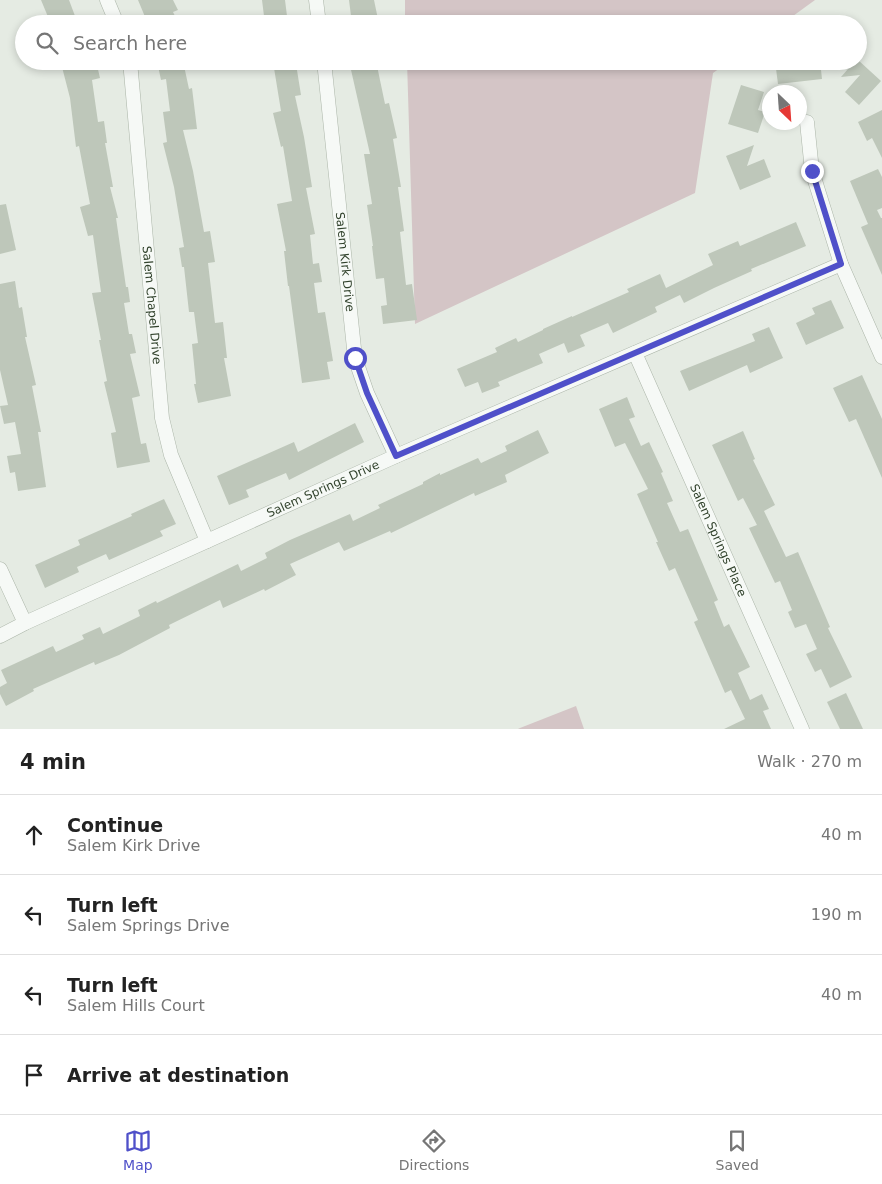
<!DOCTYPE html>
<html lang="en">
<head>
<meta charset="utf-8">
<style>
  body { margin:0; font-family:"DejaVu Sans",sans-serif; background:#f2f2f2; color:#222 }
  .compass { position:absolute; left:762px; top:85px; width:45px; height:45px; border-radius:50%; background:#fff; box-shadow:0 2px 8px #0003; rotate:155deg }
  .stop { position:absolute; width:15px; height:15px; margin:-11px; border:4px solid #4f50c9; border-radius:50%; background:#fff }
  .stop.end { background:#4f50c9; border-color:#fff; box-shadow:0 1px 5px #0008 }
  .list { margin:0; padding:0; list-style:none }
  h2 { display:flex; justify-content:space-between; align-items:center; height:65px; margin:0; padding:0 20px; font-size:21px }
  h2 small { font-size:16px; font-weight:400; color:#767676 }
  .list li { display:grid; grid-template-columns:32px 1fr auto; gap:15px; align-items:center; box-sizing:border-box; height:80px; padding:0 20px; border-top:1px solid #e0e0e0 }
  .list b { display:block; font-size:19px; white-space:nowrap }
  .list p { margin:0; font-size:16px; white-space:nowrap; color:#767676 }
  .list em { font-size:16px; font-style:normal; color:#767676 }
  .icon { flex:none; width:28px; height:28px; fill:none; stroke:currentColor; stroke-width:2; stroke-linecap:round; stroke-linejoin:round }
  .map { position:relative; flex:none; width:882px; height:729px; overflow:hidden }
  .search { position:absolute; background:#fff; box-shadow:0 2px 8px #0003; left:15px; right:15px; top:15px; height:55px; display:flex; align-items:center; gap:12px; box-sizing:border-box; padding:0 18px; border-radius:28px; color:#767676; font-size:19px }
  .sheet { height:385px; background:#fff }
  nav { display:flex; justify-content:space-around; align-items:center; box-sizing:border-box; height:70px; border-top:1px solid #e0e0e0; background:#fff; font-size:14px; color:#767676 }
  nav a { display:grid; justify-items:center; gap:2px }
  nav .on { color:#4f50c9 }
  .map>svg:first-child { display:block }
</style>
</head>
<body>
<div class="map">
<svg width="882" height="729" viewBox="0 0 882 729">
  <rect width="100%" height="100%" fill="#e5ebe3"/>
  <g fill="#d4c5c6">
    <path d="M405,0H815L782,24H405Z"/>
    <path d="M407,61H730L713,73L695,193L415,324Z"/>
    <path d="M576,706L584,729H518L520,728Z"/>
  </g>
  <g fill="#bec7ba">
    <path d="M41,0H69L78,24H51Z"/>
    <path d="M138,0H173L178,10L173,12L179,24H148Z"/>
    <path d="M262,0H285L288,24H265Z"/>
    <path d="M349,0H374L379,24H352Z"/>
    <path d="M858,60L881,81L859,105L845,92L860,75L841,77L855,61Z"/>
    <path d="M85,61H96L100,78L92,80L98,122L104,121L107,143H105L113,187H110L118,218H116L126,287H128L130,302L124,303L129,334H132L136,353L130,354L140,396L132,398L141,444L146,443L150,462L117,468L111,433L116,432L104,382L107,381L99,340H101L92,293L101,292L93,235L88,236L80,207L90,204L79,146L76,147L70,98L62,67Z"/>
    <path d="M157,61H183L189,89L192,88L197,129L183,130L193,171L204,232L210,231L215,262L208,263L215,323L223,322L227,358H224L231,396L198,403L194,384H196L192,344L198,343L194,312H189L184,267H182L179,248L184,247L174,187L163,143L167,142L163,112L170,111L166,79L161,80Z"/>
    <path d="M349,61H376L385,104L389,103L397,138L393,139L401,187H398L404,231L400,232L406,285L412,284L417,320L383,324L381,306L387,305L384,278L376,279L372,246H373L367,205L372,204L364,154H370Z"/>
    <path d="M775,61H820L822,79L778,84Z"/>
    <path d="M296,64L301,95L295,96L304,137L312,187L306,188L315,234L310,235L313,264L319,263L322,282L314,283L318,313L325,312L333,361L327,362L330,379L302,383L289,286H288L284,251H286L277,204L292,201L283,146L281,147L273,113L281,111L274,68Z"/>
    <path d="M741,85L764,92L758,110L765,112L758,133L728,124Z"/>
    <path d="M882,110V158L872,138L867,141L858,122Z"/>
    <path d="M754,145L747,166L764,159L771,177L740,190L726,156Z"/>
    <path d="M878,169L882,177V208L877,210L881,218H882V275L861,227L868,224L850,181Z"/>
    <path d="M6,204L16,250L0,254V205Z"/>
    <path d="M796,222L806,246L751,269L752,271L714,288L684,303L680,295L655,307L657,312L613,333L608,323L580,335L585,346L568,353L564,343L539,354L543,363L498,382L500,386L482,393L478,382L465,387L457,369L497,352L495,348L516,338L518,342L543,330V329L572,316V317L629,292L627,289L660,274L666,288L713,265L708,254L738,241L740,246Z"/>
    <path d="M15,281L19,308L22,307L27,337H25L36,385L32,386L41,432H38L46,487L18,491L15,472L10,473L7,456L21,454L15,422L4,424L0,406L8,405L0,370V284Z"/>
    <path d="M831,300L844,328L806,345L796,323L815,314L812,308Z"/>
    <path d="M769,327L783,358L750,373L747,365L689,391L680,371L755,341L752,334Z"/>
    <path d="M862,375L882,419V478L856,419L849,422L833,388Z"/>
    <path d="M627,397L635,417L629,419L641,446L649,442L663,472L661,473L673,501L667,503L680,532L688,529L718,600L714,602L724,627L729,624L750,667L738,673L750,700L762,694L769,709L763,711L771,729H724L745,719L731,690L725,693L694,622L698,620L675,568L669,571L656,542H658L637,494L648,489L625,443L615,447L599,409Z"/>
    <path d="M355,423L364,442L289,480L286,473L246,490L249,497L229,505L217,476L294,442L298,452Z"/>
    <path d="M538,430L549,453L505,475L507,482L475,496L474,493L391,533L390,531L344,551L339,542L290,564L296,575L265,591L264,589L223,608L220,600L169,625L170,628L119,655L95,665L94,662L33,689L34,691L6,706L0,694V687L7,683L1,670L53,646L56,652L84,639L82,635L100,627L103,634L140,616L138,610L156,601L157,603L238,564L241,571L267,558L265,553L290,540L350,514L353,521L380,508L378,505L423,484V482L440,473V475L478,458L481,463L507,451L505,446Z"/>
    <path d="M743,431L755,459L753,460L775,505L764,511L786,557L798,552L830,627L828,628L852,677L830,688L821,669L815,672L806,654L817,649L806,624L795,628L788,612L792,610L780,581L775,583L749,528L757,525L743,498L738,501L712,445Z"/>
    <path d="M164,499L176,524L160,531L163,536L109,560L106,554L77,567L79,572L45,588L35,565L80,545L78,540L132,516L131,514Z"/>
    <path d="M846,693L863,729H840L827,702Z"/>
  </g>
  <g fill="none" stroke-linecap="round" stroke-linejoin="round">
    <defs>
      <g id="street">
        <path d="M107,0L117,24"/>
        <path d="M316,0L319,24"/>
        <path id="s1" d="M130,61L162,418L171,455L207,541"/>
        <path id="s2" d="M324,61L355,358L367,393L396,456"/>
        <path d="M807,122L812,171L841,264L882,357"/>
        <path id="s3" d="M635,353L802,729"/>
        <path d="M0,569L25,623"/>
        <path id="s4" d="M0,636L25,623L396,456L841,264"/>
      </g>
    </defs>
    <use href="#street" stroke="#abb5a8" stroke-width="15"/>
    <use href="#street" stroke="#f6f9f6" stroke-width="14"/>
  </g>
  <g fill="none" stroke-linecap="round" stroke-linejoin="round">
    <path stroke="#4f50c9" stroke-width="6" d="M355,358L367,393L396,456L841,264L812,171"/>
  </g>
  <g text-anchor="middle" dominant-baseline="central" stroke-width="4" stroke-linejoin="round" paint-order="stroke">
    <g font-size="12" fill="#31422c" stroke="#f4f8f3">
      <text stroke="none"><textPath href="#s2" startOffset="202">Salem Kirk Drive</textPath></text>
      <text stroke="none"><textPath href="#s1" startOffset="245">Salem Chapel Drive</textPath></text>
      <text stroke="none"><textPath href="#s4" startOffset="355">Salem Springs Drive</textPath></text>
      <text stroke="none"><textPath href="#s3" startOffset="205">Salem Springs Place</textPath></text>
    </g>
  </g>
</svg>
<svg class="compass" viewBox="-18 -18 36 36"><path d="M0-13l5 13h-10z" fill="#e53935"/><path d="M0 13l5-13h-10z" fill="#767676"/></svg>
<div class="stop" style="left:355px;top:358px"></div>
<div class="stop end" style="left:812px;top:171px"></div>
<div class="search"><svg class="icon" aria-label="search" viewBox="0 0 24 24"><circle cx="10" cy="10" r="6"/><path d="M15 15l6 6"/></svg>Search here</div>
</div>
<section class="sheet">
<h2>4 min<small>Walk · 270 m</small></h2>
<ul class="list">
<li><svg class="icon" aria-label="ahead" viewBox="0 0 24 24"><path d="M12 20V5M6 11l6-6 6 6"/></svg><div><b>Continue</b><p>Salem Kirk Drive</p></div><em>40 m</em></li>
<li><svg class="icon" aria-label="left" viewBox="0 0 24 24"><path d="M17 20v-9H6M10 6l-5 5 5 5"/></svg><div><b>Turn left</b><p>Salem Springs Drive</p></div><em>190 m</em></li>
<li><svg class="icon" aria-label="left" viewBox="0 0 24 24"><path d="M17 20v-9H6M10 6l-5 5 5 5"/></svg><div><b>Turn left</b><p>Salem Hills Court</p></div><em>40 m</em></li>
<li><svg class="icon" aria-label="arrive" viewBox="0 0 24 24"><path d="M6 21V4h12l-3 4 3 4H6"/></svg><div><b>Arrive at destination</b></div></li>
</ul>
</section>
<nav>
<a class="on"><svg class="icon" aria-label="map" viewBox="0 0 24 24"><path d="M3 6l6-2 6 2 6-2v14l-6 2-6-2-6 2zM9 4v14M15 6v14"/></svg>Map</a>
<a><svg class="icon" aria-label="directions" viewBox="0 0 24 24"><path d="M12 3l9 9-9 9-9-9zM9 14v-3h6M13 9l2 2-2 2"/></svg>Directions</a>
<a><svg class="icon" aria-label="saved" viewBox="0 0 24 24"><path d="M7 4h10v16l-5-4-5 4z"/></svg>Saved</a>
</nav>
</body>
</html>
